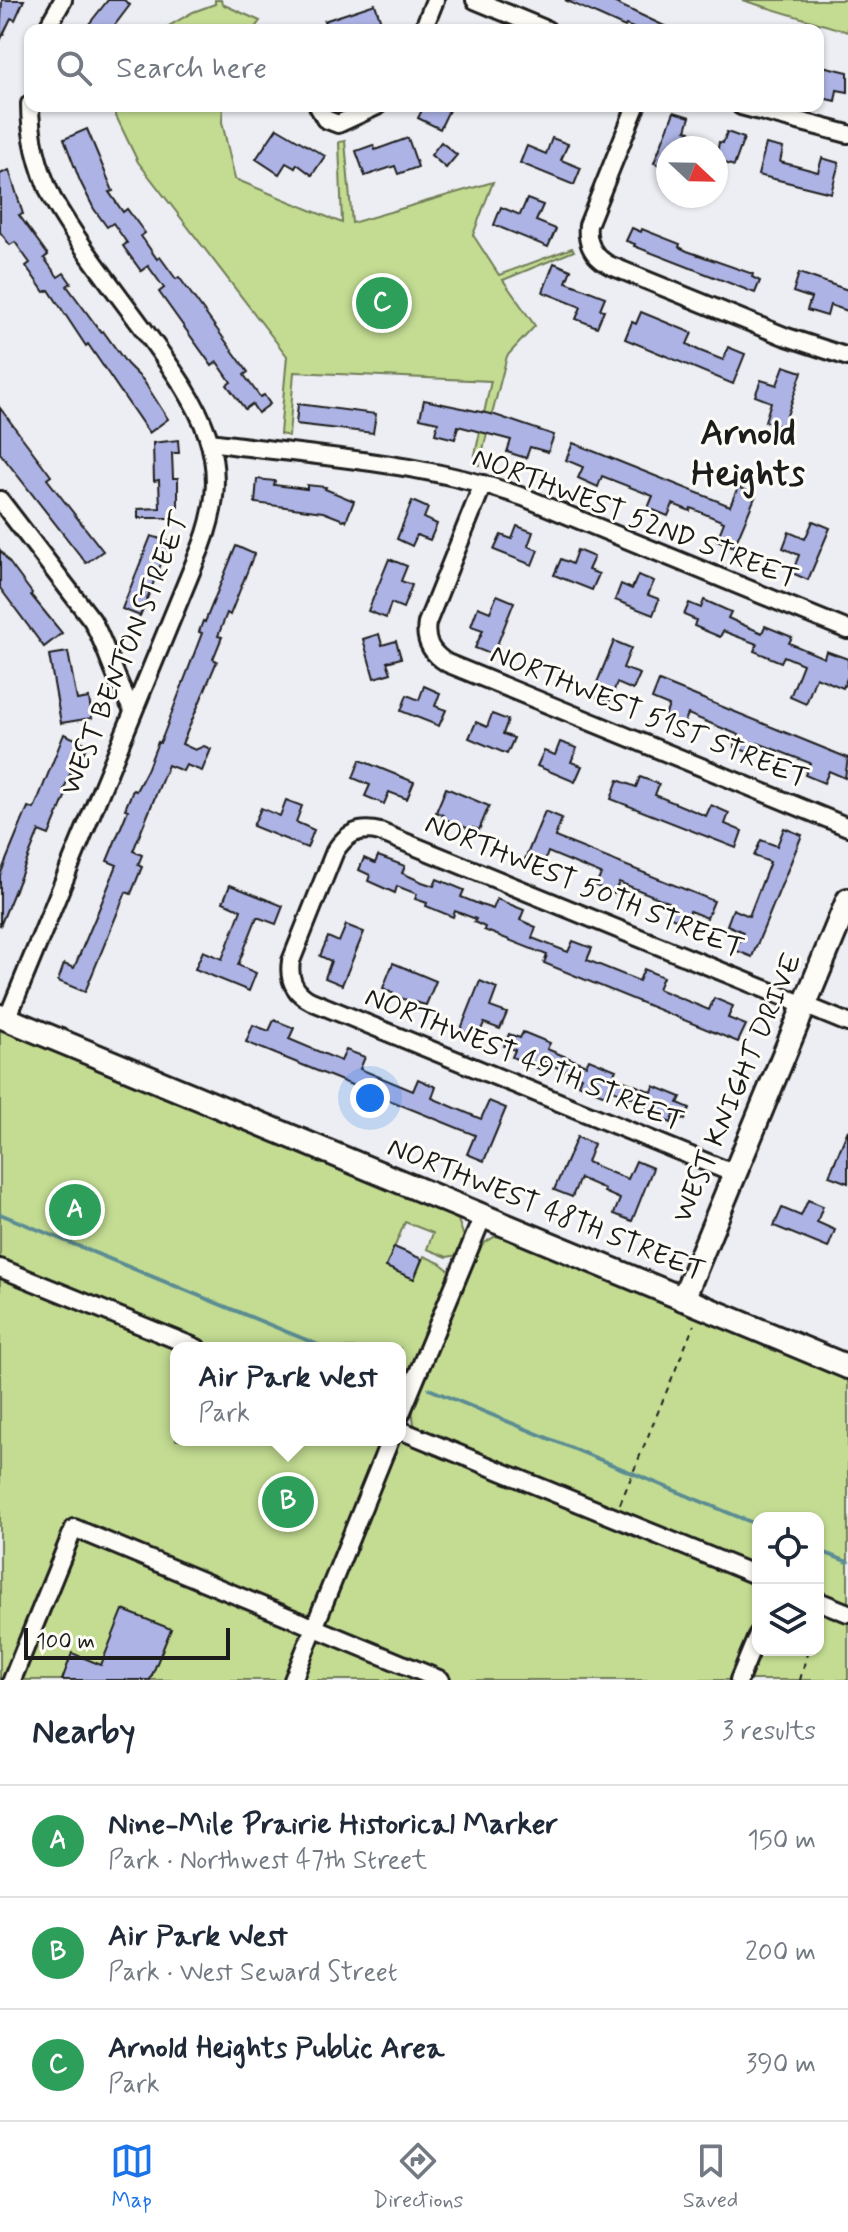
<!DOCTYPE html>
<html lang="en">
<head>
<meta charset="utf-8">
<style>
  body { margin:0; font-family:Mynerve,sans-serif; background:#f2f2f3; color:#1f2937 }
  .controls { position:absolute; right:24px; bottom:24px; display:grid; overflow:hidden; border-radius:16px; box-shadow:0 2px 6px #0004 }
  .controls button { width:72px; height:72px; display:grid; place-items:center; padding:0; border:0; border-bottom:2px solid #e0e1e3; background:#fff; color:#1f2937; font:40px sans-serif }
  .compass { position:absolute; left:656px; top:136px; width:72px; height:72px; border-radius:50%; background:#fff; box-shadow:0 2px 6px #0004; rotate:112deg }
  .scale { position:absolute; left:24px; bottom:20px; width:206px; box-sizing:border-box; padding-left:8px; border:4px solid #1c1c1c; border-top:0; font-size:22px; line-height:28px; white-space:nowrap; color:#1c1c1c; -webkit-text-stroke:6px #fdfcf7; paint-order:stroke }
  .you { position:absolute; left:370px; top:1098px; width:28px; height:28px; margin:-20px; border:6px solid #fff; border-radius:50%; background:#1a73e8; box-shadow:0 0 0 12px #1a73e833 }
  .badge { display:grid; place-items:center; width:52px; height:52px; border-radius:50%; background:#1a73e8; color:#fff; font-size:26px; font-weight:700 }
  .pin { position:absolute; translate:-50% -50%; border:4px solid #fff; box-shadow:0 2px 8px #0006 }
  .popup { position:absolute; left:170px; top:1342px; width:236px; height:104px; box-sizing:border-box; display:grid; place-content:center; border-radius:16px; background:#fff; filter:drop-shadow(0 2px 6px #0005); font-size:26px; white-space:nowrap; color:#747a83 }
  .popup b { font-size:30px; color:#1f2937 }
  .popup::after { content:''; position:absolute; left:50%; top:100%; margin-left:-16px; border:16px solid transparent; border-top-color:#fff }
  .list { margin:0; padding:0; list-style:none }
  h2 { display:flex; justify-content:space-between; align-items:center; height:104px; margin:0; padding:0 32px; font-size:34px }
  h2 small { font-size:26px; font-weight:400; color:#747a83 }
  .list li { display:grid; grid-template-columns:52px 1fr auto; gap:24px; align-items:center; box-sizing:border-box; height:112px; padding:0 32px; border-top:2px solid #e0e1e3 }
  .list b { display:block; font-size:30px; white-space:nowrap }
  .list p { margin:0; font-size:26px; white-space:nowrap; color:#747a83 }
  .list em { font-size:26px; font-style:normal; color:#747a83 }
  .icon { flex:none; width:44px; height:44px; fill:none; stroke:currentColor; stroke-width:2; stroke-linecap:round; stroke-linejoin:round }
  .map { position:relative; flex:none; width:848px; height:1680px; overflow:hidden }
  .search { position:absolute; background:#fff; box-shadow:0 2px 6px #0004; left:24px; right:24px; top:24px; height:88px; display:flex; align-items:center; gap:20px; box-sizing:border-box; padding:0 28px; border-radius:16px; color:#747a83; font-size:30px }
  .sheet { height:440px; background:#fff }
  nav { display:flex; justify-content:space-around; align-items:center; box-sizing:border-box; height:112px; border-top:2px solid #e0e1e3; background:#fff; font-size:22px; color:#747a83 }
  nav a { display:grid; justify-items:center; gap:4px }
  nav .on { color:#1a73e8 }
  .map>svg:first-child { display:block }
</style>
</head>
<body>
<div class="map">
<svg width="848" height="1680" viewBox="0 0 848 1680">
  <rect width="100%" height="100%" fill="#edeef3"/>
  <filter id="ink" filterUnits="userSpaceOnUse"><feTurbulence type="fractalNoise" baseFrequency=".0125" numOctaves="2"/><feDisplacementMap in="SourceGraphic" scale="16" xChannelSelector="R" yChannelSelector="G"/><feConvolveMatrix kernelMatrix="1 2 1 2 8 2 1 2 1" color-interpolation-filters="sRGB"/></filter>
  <g filter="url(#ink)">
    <g fill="#c3dc92" stroke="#707c57" stroke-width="2">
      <path d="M215,0H221L222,4L260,21L253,30H162L193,12L215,4Z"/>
      <path d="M742,0H848V32Z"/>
      <path d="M117,106H223L222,122L235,179L342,223L339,142L345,141L352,223L493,182L473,235L499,275L572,248L574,251L503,280L535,326L507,356L479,465L473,464L491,381L294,372L289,436L280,434L287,356L138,162L115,114Z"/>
      <path d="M0,1026L457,1217L464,1237L458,1255L447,1257L427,1249L433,1233L405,1222L386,1267L414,1279L424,1256L440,1263L450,1271L400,1397V1348H215L0,1260Z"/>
      <path d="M503,1235L601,1275L627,1288L848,1376V1608L818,1596V1518H758V1571L419,1430L414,1424L412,1409L480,1246L494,1237Z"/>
      <path d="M0,1268L176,1348V1440H400V1430L758,1576V1650H818V1601L848,1613V1680H0Z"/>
    </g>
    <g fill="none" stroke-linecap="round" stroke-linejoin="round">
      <g stroke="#5c8c93" stroke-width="4">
        <path d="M0,1214L326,1348"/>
        <path d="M429,1389L758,1525"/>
        <path d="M818,1550L848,1562"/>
      </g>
    </g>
    <g fill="#adb4e5" stroke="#1c1c1c" stroke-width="2">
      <path d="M2,0H24L15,20L11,18L0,41Z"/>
      <path d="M108,0H124L130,5L111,30H97L89,24Z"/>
      <path d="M565,0H609L673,30H638L626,25L625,27Z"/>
      <path d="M375,4L381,22L368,27L369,30H327L324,21Z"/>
      <path d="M818,65L848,72V92L837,90L835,101L818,97Z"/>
      <path d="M424,106H451L440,129L418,118Z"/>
      <path d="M674,112L690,117L686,130L690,131L684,148H668V168L654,163Z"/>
      <path d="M277,128L325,156L312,175L297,164L295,168L286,163L279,174L256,159Z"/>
      <path d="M87,129L113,191L109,192L123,212L127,209L145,233L141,236L157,259L160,257L176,279L179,277L248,372L244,375L260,397L264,395L270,404L258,413L252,404L245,409L227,385L231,382L217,362L212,366L159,292L164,288L148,266L141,271L123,246L127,243L113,223L107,227L94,209L80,181L64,139Z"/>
      <path d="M727,132L744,138L734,166L716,160L719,142L723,143Z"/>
      <path d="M408,138L418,167L398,174L395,166L365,176L356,151L373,145L375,150Z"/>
      <path d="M552,138L568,144L561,160L581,168L574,185L520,163L527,146L546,154Z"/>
      <path d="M441,142L457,155L446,168L431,155Z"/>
      <path d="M766,144L783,148L780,162L792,165L818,172L822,158L839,163L831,193L758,175Z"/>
      <path d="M9,170L23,214L19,215L48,255L44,258L58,277L64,273L71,283L67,286L101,332L103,331L127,364L143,380L168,419L149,433L88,344L86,346L49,290L44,292L26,266L30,263L15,242L10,245L0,232V174Z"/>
      <path d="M527,199L543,205L536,221L556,229L548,247L494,225L501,207L520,215Z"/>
      <path d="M632,228L641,232L642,229L680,244L679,247L687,251L753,274L752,277L760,281L755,293L634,246L635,244L626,241Z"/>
      <path d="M554,263L571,270L566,282L605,297L600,309L604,310L597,327L576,319L581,307L543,292Z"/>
      <path d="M799,273L848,290V311L830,305L827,316L807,310L811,298L793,292Z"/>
      <path d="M641,312L692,333L687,344L698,350L723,360L728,347L745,354L733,384L625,339L632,322L636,324Z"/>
      <path d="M784,366L802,372L783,427L765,421L771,402L755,396L761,380L777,385Z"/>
      <path d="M424,400L495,415L554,435L548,452L530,447L526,458L507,452L511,440L458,426L455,439L435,434L438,422L420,418Z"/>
      <path d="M298,404L376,414L373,433L296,424Z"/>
      <path d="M0,408L51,476L47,479L103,551L86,563L0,453Z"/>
      <path d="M178,440L179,453H172L173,478H178V507L171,508V518H138V509L160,508L159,480L154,481L153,443Z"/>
      <path d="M573,443L730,506L738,487L756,495L734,547L717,540L724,522L691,508L690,511L673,504L668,516L648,508L653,496L602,476L598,487L578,478L583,467L566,460Z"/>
      <path d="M257,479L275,481L274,485L307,489V485L326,487L325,489L354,501L346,521L323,512L255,503Z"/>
      <path d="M412,501L428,508L424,518L437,524L430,540L417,535L412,546L397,539Z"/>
      <path d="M813,521L830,528L808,580L792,573L799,555L783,548L789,532L805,539Z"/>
      <path d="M517,526L533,532L528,546L538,550L532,565L494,550L501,535L512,539Z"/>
      <path d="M151,536L170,542L140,616L122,609Z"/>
      <path d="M236,546L254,554L230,615L227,613L218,636L222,637L213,659L217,661L182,744L195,750L204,746L211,749L202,771L186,765L183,771L168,765L133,851L142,855L138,865L142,867L131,894L126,892L85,992L58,981L64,964L74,968L99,909L117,865L107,861L128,810L125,809L133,790L136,791L147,770L158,742L160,743L163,736L202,633L199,632L203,621L205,622Z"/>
      <path d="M0,550L32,593L31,595L62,633L44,647L0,588Z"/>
      <path d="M577,550L594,557L588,570L599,574L592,590L554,575L561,559L572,564Z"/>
      <path d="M389,559L407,566L401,581L412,585L403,608L391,603L386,618L368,611Z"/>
      <path d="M638,575L654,581L648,595L659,599L653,615L615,600L621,584L632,589Z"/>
      <path d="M497,595L514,602L493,655L475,648L483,630L471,626L478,607L490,612Z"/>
      <path d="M704,600L731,612L728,618L739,623L762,633L765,626L792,637L789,643L824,658L826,651L848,659V676L843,688L816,677L806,704L790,697L803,664L784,656L781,662L754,651L757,644L723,631L720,637L694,626L696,620L684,615L689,603L701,608Z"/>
      <path d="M379,634L382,645L396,641L401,658L387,662L391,673L374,678L363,639Z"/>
      <path d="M614,641L631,648L623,668L640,674L633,690L617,683L609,702L592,695Z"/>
      <path d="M68,652L77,700L89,698L92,718L61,723L49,655Z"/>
      <path d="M659,681L848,758L845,778L829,771L824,783L805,775L810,763L758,743L753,754L734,747L739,735L688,714L683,726L664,718L669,706L652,699Z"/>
      <path d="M424,686L440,693L435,706L446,710L439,726L401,711L407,695L419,700Z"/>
      <path d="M492,714L508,720L503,734L514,738L507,754L469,738L476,722L487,727Z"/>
      <path d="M64,734L87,744L81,760L76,759L64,789L68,790L49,835L39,831L0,926V875L28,807L34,809Z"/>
      <path d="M560,742L577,748L571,762L582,766L575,782L537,766L544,751L555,755Z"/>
      <path d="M360,760L414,782L407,799L389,792L384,804L365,796L370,785L353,778Z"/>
      <path d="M640,777L659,784L655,795L706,816L711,805L729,813L725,824L742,831L736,848L611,799L618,780L636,787Z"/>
      <path d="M446,788L489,806L479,830L473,828L472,830L442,818L443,815L436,812Z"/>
      <path d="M286,800L302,806L296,822L314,830L307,848L253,826L261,808L280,816Z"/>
      <path d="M545,811L562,818L555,837L714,901L707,918L690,911L685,923L666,915L671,903L619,882L614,894L596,886L601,874L548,852L541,871L523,864Z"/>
      <path d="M784,828L802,835L752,957L735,950L743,932L727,925L733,909L749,916L770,862L754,856L761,840L777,846Z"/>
      <path d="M378,856L405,866L402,873L422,882L434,886L437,879L464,890L461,897L481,905L493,909L497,899L524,910L520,920L536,927L532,938L568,952L573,941L592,948L587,960L639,981L644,969L663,977L658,989L709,1010L714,998L733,1006L728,1018L746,1025L738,1042L544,963L547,955L484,930L485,927L474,922L476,919L455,911L453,917L426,906L427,903L415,899L417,894L397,886L395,893L368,881L370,875L359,870L364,858L375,863Z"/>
      <path d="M230,885L283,906L276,924L257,917L238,965L256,973L249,991L195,969L203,951L222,959L235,926L241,910L223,902Z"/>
      <path d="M346,925L364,932L342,985L325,978L331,961L320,956L328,937L339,942Z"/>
      <path d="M393,963L436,981L426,1005L403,999L383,988Z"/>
      <path d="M480,981L497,988L490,1007L507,1013L500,1029L484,1023L476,1041L459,1034Z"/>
      <path d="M274,1020L294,1028L289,1039L341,1061L346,1050L365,1057L360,1069L413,1091L418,1079L436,1087L432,1098L481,1119L489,1101L506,1108L484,1161L467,1154L475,1135L246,1042L253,1025L269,1031Z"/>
      <path d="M523,1032L550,1043L547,1049L559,1054L586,1065L589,1059L616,1070L613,1076L624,1081L652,1092L654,1086L681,1097L678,1103L690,1108L685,1120L674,1115L671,1123L644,1111L646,1104L635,1099L608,1088L605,1095L578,1084L581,1077L570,1073L542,1061L539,1069L512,1057L515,1050L504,1046L509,1034L520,1038Z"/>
      <path d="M848,1130V1183L829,1176Z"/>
      <path d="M577,1137L594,1144L587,1162L612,1173L628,1179L636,1161L653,1168L632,1221L614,1214L620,1199L604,1192L605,1189L580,1178L572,1197L554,1190Z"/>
      <path d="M808,1200L823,1206L817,1222L835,1230L828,1248L774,1226L782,1208L801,1216Z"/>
      <path d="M394,1247L422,1259L414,1279L386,1267Z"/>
      <path d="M123,1610L171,1629L150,1680H62L72,1653L101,1665Z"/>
    </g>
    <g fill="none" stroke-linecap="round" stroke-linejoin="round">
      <defs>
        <g id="street">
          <path d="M475,0L547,30"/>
          <path d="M46,30L63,0"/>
          <path d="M423,30L435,0"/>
          <path d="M318,106L325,119L338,124L377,106"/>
          <path d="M636,106L588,225C586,243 593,256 609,265L784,336L848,357"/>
          <path d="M741,106L848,134"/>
          <path d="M210,442C316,457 424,461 526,498L848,630"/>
          <path d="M483,484L427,623C424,641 431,653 447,663L848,827"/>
          <path d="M0,500L92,620C108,649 115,682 133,710"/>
          <path d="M7,1019L202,545C235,457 200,407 150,338C117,292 80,247 52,198C38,168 30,138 30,104"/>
          <path d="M735,1174L311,1001C295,993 288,980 291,961L335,851C347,833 359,827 380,832L848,1023"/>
          <path d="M0,1268L197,1348"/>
          <path d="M400,1416L483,1216"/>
          <path d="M400,1430L758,1576"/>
          <path d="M818,1601L848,1613"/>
          <path d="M12,1680L74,1528L441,1680"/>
          <path d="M293,1680L390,1440"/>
          <path d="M739,1680L758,1634"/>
        </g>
        <g id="secondary">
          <path d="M0,1016L848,1367"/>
          <path d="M683,1299L848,900"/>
        </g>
      </defs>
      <use href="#street" stroke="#1c1c1c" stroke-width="22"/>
      <use href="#secondary" stroke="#1c1c1c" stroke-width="28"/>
      <g stroke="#1c1c1c" stroke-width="2" stroke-dasharray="6 6" stroke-linecap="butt">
        <path d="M620,1504L694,1325"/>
        <path d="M800,1680L808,1650"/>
      </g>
      <use href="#street" stroke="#fdfcf7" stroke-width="16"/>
      <use href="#secondary" stroke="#fdfcf7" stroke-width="22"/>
    </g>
  </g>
  <g text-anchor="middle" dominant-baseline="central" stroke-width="6" stroke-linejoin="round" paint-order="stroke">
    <g font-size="28" fill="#1c1c1c" stroke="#fdfcf7">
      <text transform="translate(635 519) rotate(21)">NORTHWEST 52ND STREET</text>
      <text transform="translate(126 654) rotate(-68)">WEST BENTON STREET</text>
      <text transform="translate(649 717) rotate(22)">NORTHWEST 51ST STREET</text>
      <text transform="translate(584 887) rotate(22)">NORTHWEST 50TH STREET</text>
      <text transform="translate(524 1060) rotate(22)">NORTHWEST 49TH STREET</text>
      <text transform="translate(738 1088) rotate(-67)">WEST KNIGHT DRIVE</text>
      <text transform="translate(546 1210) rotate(22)">NORTHWEST 48TH STREET</text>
    </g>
    <g font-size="36" font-weight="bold" fill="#1c1c1c" stroke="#fdfcf7">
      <text x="748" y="434">Arnold<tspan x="748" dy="41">Heights</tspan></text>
    </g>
  </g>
</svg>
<div class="controls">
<button><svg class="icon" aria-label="locate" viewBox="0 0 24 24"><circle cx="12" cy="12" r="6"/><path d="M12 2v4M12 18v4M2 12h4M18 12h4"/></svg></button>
<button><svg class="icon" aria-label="layers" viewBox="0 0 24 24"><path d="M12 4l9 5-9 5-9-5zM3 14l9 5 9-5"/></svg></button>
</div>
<svg class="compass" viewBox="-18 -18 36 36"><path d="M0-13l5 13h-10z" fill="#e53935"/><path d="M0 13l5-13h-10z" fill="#747a83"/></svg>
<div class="scale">100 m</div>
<div class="you"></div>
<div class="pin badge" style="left:75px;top:1210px;background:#2e9e5b">A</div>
<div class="pin badge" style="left:288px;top:1502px;background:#2e9e5b">B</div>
<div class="popup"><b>Air Park West</b>Park</div>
<div class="pin badge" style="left:382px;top:303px;background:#2e9e5b">C</div>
<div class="search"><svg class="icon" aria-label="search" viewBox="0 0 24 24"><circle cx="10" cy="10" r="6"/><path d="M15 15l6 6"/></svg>Search here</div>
</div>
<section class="sheet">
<h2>Nearby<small>3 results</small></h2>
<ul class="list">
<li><span class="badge" style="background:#2e9e5b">A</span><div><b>Nine-Mile Prairie Historical Marker</b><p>Park · Northwest 47th Street</p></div><em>150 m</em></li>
<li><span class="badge" style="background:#2e9e5b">B</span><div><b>Air Park West</b><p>Park · West Seward Street</p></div><em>200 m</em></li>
<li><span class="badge" style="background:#2e9e5b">C</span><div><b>Arnold Heights Public Area</b><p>Park</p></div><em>390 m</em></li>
</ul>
</section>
<nav>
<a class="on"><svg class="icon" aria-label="map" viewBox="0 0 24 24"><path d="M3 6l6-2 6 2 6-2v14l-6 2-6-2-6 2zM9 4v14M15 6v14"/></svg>Map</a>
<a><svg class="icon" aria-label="directions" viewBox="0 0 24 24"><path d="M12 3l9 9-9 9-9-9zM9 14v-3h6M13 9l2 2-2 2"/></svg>Directions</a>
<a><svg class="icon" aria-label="saved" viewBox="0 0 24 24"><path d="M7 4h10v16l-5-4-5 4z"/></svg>Saved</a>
</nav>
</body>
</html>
